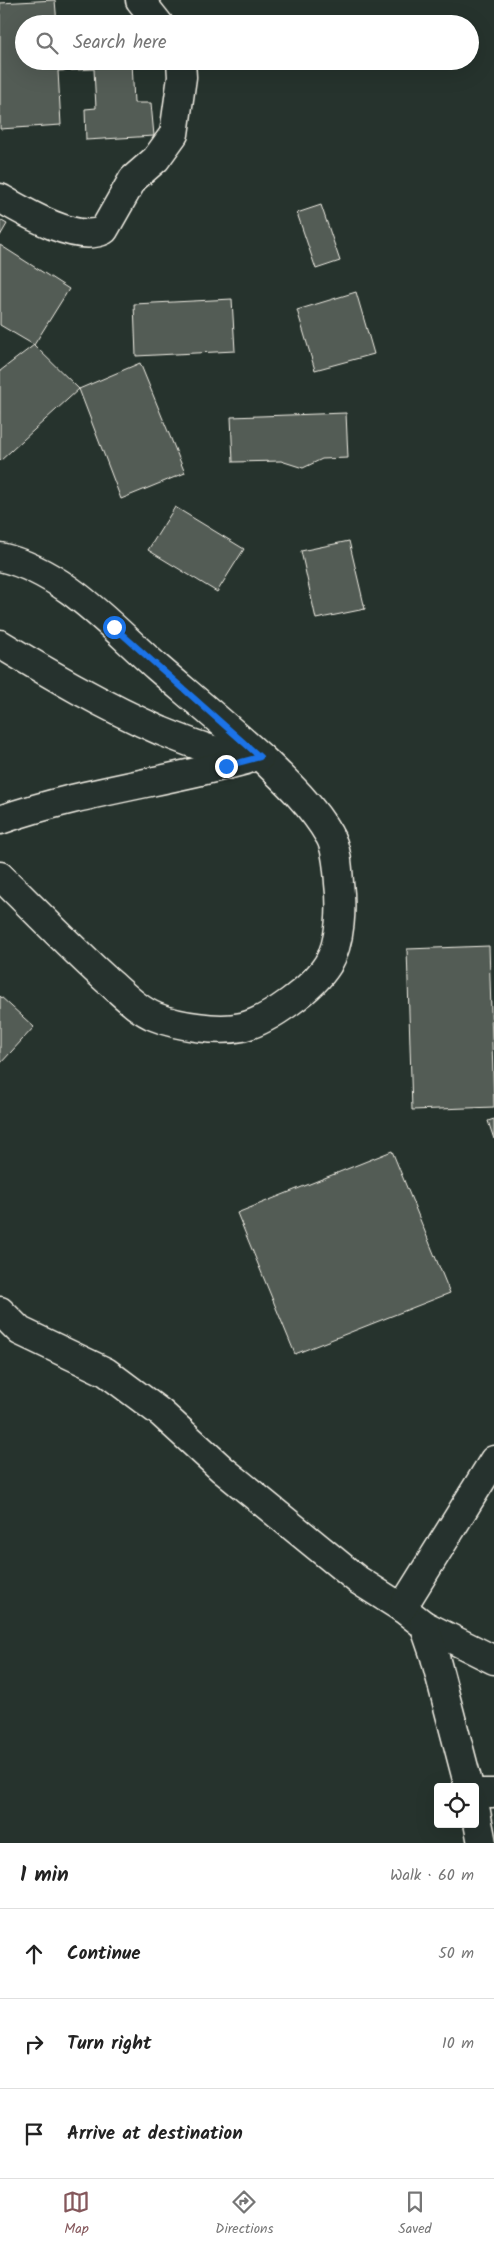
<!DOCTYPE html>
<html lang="en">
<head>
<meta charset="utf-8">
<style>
  body { margin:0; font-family:Kalam,sans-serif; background:#f2f2f2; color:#222 }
  .controls { position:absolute; right:15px; bottom:15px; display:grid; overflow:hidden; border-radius:5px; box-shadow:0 5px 20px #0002 }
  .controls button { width:45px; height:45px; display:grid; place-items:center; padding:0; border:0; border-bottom:1px solid #e0e0e0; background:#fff; color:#222; font:25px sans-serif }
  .stop { position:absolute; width:15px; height:15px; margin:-11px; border:4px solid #1a73e8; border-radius:50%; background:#fff }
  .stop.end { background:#1a73e8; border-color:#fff; box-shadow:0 1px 5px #0008 }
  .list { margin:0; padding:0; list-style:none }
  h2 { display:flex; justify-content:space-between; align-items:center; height:65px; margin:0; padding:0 20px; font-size:21px }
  h2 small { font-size:16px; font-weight:400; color:#767676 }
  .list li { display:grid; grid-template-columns:32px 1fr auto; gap:15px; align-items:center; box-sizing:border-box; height:90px; padding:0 20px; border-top:1px solid #e0e0e0 }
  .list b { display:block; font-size:19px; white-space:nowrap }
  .list em { font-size:16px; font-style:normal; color:#767676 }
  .icon { flex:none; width:28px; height:28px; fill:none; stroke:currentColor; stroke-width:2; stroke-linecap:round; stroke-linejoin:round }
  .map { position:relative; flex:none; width:494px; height:1843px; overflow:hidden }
  .search { position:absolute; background:#fff; box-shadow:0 5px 20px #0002; left:15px; right:15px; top:15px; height:55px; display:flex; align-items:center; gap:12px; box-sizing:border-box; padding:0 18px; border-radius:28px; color:#767676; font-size:19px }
  .sheet { height:335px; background:#fff }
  nav { display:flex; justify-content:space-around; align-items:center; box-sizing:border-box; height:70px; border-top:1px solid #e0e0e0; background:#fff; font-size:14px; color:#767676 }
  nav a { display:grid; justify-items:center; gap:2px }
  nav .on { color:#85585c }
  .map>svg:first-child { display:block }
</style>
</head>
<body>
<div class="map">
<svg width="494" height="1843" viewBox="0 0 494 1843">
  <rect width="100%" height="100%" fill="#26332d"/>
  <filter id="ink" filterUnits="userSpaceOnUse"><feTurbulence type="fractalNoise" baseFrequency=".02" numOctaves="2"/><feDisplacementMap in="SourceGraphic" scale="10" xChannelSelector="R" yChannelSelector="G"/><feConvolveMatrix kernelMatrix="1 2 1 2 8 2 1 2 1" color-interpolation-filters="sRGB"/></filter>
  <g filter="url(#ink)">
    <g fill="#525c55" stroke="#f4f1e8">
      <path d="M55,0L57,24H24V61H132L134,103H151L154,136L86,140L85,109L96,108L94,69L58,71L61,125L0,129V3Z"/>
      <path d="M321,205L340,261L316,269L297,213Z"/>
      <path d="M0,220L7,224L0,236Z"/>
      <path d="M0,245L69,289L34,345L0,325Z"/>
      <path d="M356,292L374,354L315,370L297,310Z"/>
      <path d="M232,299L235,351L136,356L134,304Z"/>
      <path d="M34,345L79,389L0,461V371Z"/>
      <path d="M140,363L185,473L121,499L79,389Z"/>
      <path d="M346,413L348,458L322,459L303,468L281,461L233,462L231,417Z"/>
      <path d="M175,507L244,549L217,592L148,550Z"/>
      <path d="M349,541L365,609L316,619L301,551Z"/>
      <path d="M489,946L494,1107L412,1110L407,949Z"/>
      <path d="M0,996L34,1027L0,1064Z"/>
      <path d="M494,1119V1139L488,1121Z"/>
      <path d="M392,1151L450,1293L295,1354L237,1213Z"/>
    </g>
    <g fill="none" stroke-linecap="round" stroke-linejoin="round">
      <defs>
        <g id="minor">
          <path d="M140,0L159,24"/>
          <path d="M0,198C24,212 77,244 104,230L133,179L156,159L174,134L182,77L181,61"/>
          <path d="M0,557C65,572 110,626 158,668C194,699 230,729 265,761C288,783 313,807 329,835C337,848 338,868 339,883C342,907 341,942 328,964C313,988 270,1020 242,1027C218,1032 178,1026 156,1017C138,1010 123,994 109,982C71,948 36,911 0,876"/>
          <path d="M0,644C53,676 104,706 161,731C193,744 225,757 260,757"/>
          <path d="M0,820C80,792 165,782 246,760"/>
          <path d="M0,1311L20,1331L106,1372L161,1413L222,1469L358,1580L402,1608L424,1625L494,1660"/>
          <path d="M402,1608L494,1460"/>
          <path d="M424,1625L435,1657L469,1787"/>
          <path d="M475,1793H494"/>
          <path d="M475,1807L482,1843"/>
        </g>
      </defs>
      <use href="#minor" stroke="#f4f1e8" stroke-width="31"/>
      <use href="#minor" stroke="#26332d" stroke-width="28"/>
    </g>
  </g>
  <g fill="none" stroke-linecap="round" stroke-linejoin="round" filter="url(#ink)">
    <path stroke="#1a73e8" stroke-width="6" d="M114,627L260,757L226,766"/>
  </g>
</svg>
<div class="controls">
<button><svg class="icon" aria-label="locate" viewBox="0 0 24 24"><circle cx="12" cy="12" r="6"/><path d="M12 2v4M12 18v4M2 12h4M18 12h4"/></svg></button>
</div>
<div class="stop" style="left:114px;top:627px"></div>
<div class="stop end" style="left:226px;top:766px"></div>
<div class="search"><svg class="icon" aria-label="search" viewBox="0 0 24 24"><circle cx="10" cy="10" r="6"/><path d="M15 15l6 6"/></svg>Search here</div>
</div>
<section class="sheet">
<h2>1 min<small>Walk · 60 m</small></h2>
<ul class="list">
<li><svg class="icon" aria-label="ahead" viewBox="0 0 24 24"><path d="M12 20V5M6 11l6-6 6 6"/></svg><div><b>Continue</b></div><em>50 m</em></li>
<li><svg class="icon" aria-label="right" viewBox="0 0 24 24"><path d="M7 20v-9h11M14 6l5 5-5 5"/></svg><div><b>Turn right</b></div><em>10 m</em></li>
<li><svg class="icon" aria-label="arrive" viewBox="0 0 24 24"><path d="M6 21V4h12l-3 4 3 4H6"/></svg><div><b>Arrive at destination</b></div></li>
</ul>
</section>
<nav>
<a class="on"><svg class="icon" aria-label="map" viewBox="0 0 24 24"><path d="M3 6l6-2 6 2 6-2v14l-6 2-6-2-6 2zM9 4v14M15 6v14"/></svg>Map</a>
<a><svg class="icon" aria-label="directions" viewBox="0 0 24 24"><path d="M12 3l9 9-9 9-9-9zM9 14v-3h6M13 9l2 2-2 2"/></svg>Directions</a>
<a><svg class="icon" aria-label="saved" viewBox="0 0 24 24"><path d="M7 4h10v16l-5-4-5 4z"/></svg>Saved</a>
</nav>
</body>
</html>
